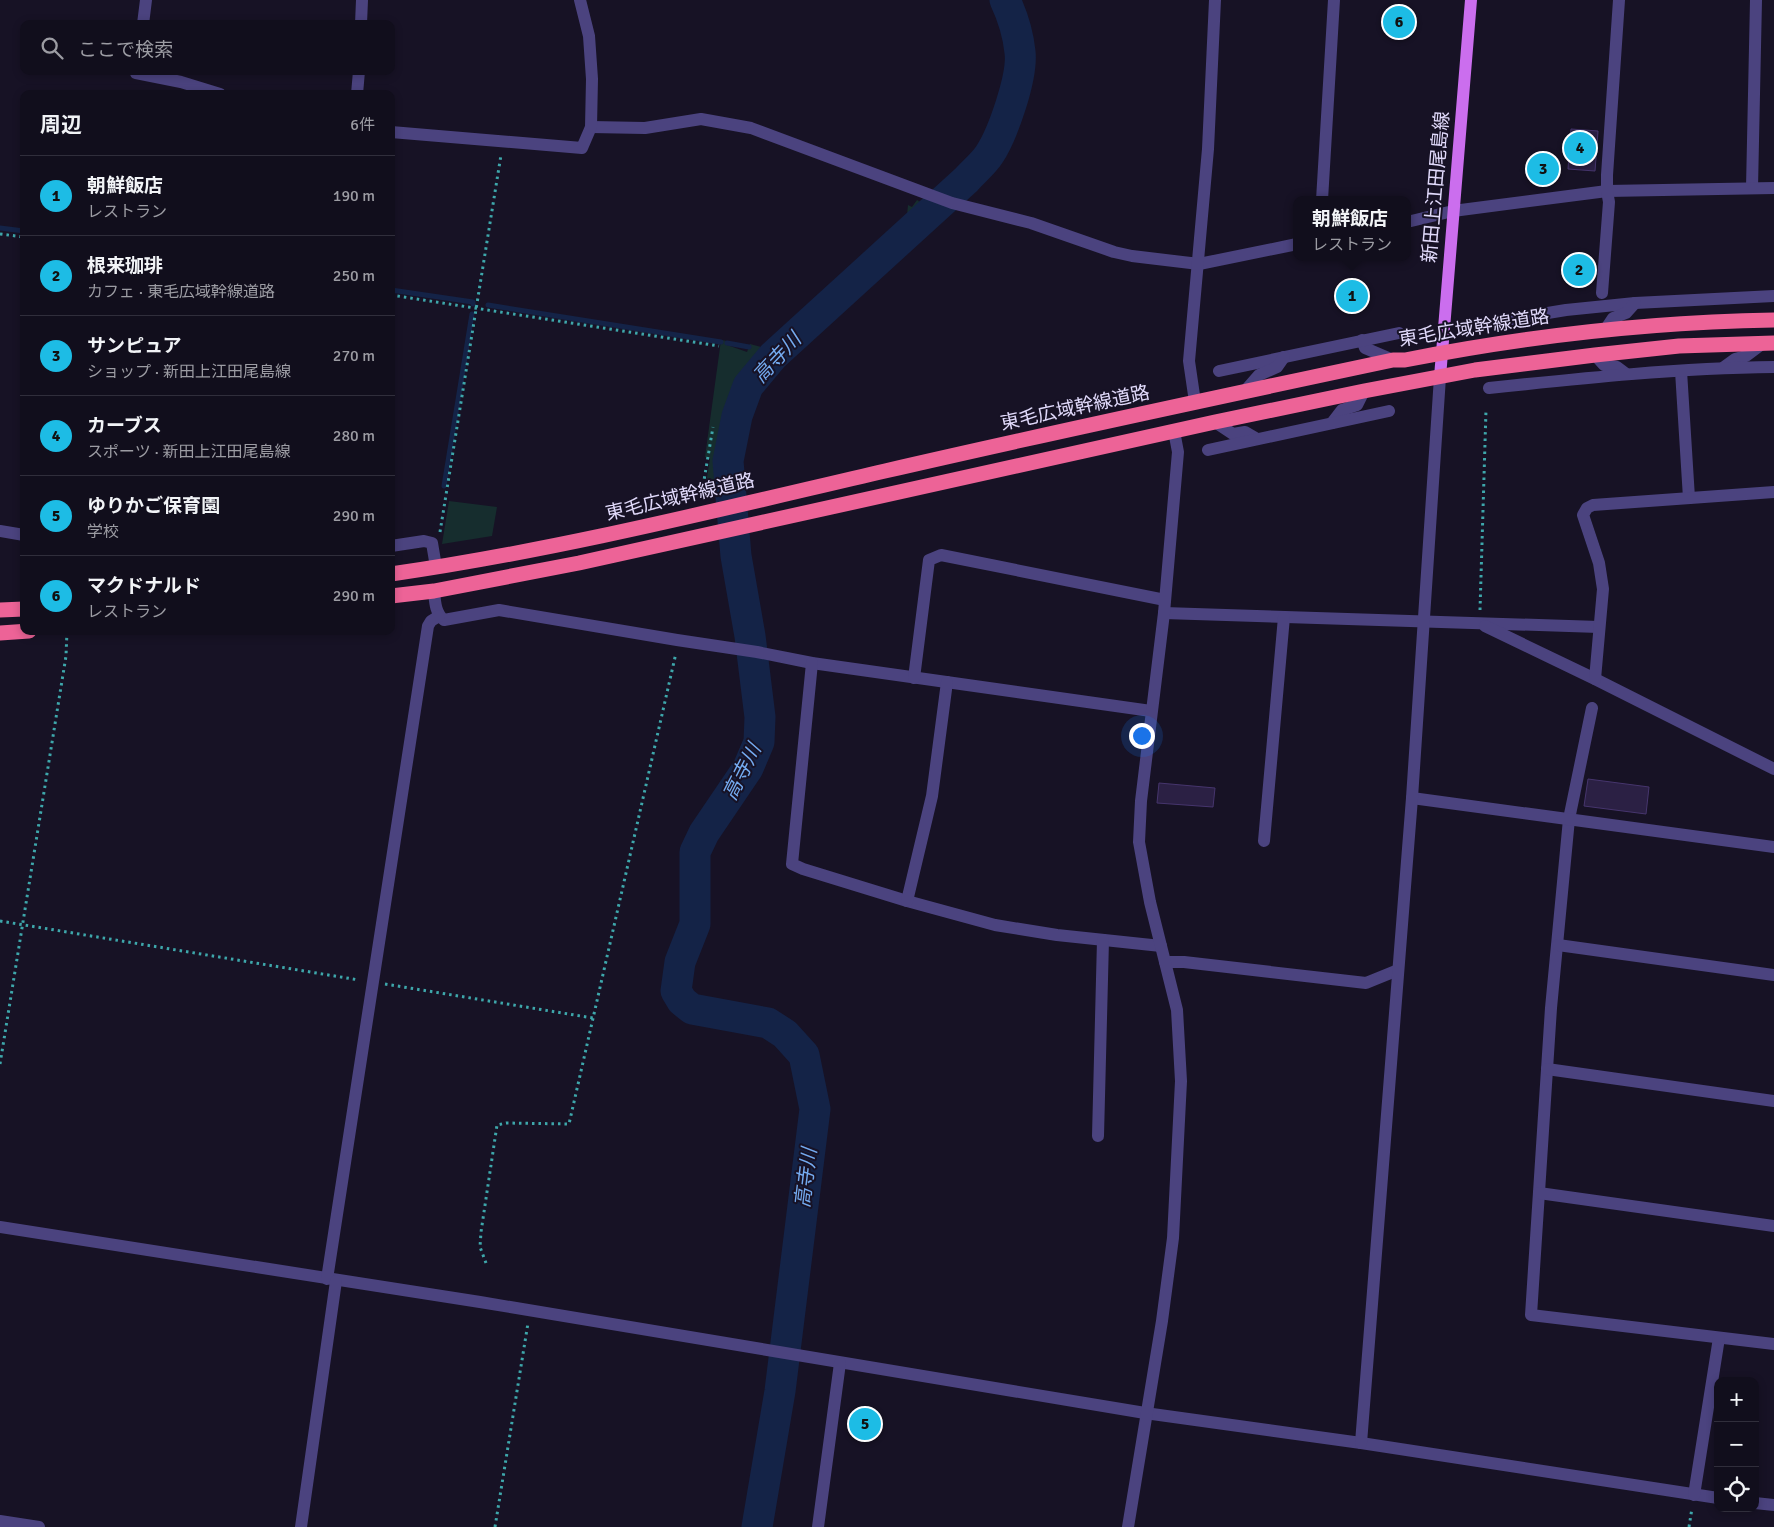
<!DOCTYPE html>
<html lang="ja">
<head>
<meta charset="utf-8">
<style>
  body { margin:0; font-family:Signika,"Noto Sans JP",sans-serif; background:#1e1c29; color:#f1f3f6 }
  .controls { position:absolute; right:15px; bottom:15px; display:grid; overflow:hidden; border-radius:10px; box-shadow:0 2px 8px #0003 }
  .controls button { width:45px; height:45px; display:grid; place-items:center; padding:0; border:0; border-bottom:1px solid #302e3b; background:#110e1c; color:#f1f3f6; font:25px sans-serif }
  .you { position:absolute; left:1141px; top:735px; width:18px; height:18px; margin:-12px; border:4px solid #fff; border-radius:50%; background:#1a73e8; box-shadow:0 0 0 8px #1a73e833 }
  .badge { display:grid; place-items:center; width:32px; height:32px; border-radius:50%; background:#1dbce5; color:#111; font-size:16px; font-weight:700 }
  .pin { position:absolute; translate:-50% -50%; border:2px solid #fff; box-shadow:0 1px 5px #0006 }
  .popup { position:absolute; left:1293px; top:196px; width:118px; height:65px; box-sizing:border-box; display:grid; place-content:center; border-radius:10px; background:#110e1c; filter:drop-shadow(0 1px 4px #0005); font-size:16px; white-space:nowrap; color:#9c9ca3 }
  .popup b { font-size:19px; color:#f1f3f6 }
  .popup::after { content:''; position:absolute; left:50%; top:100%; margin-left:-10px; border:10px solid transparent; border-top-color:#110e1c }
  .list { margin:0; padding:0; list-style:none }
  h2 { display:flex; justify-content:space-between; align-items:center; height:65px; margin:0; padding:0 20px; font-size:21px }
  h2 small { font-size:16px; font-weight:400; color:#9c9ca3 }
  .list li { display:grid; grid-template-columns:32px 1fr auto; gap:15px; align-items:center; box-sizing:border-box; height:80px; padding:0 20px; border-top:1px solid #302e3b }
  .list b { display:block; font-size:19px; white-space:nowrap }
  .list p { margin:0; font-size:16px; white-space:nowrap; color:#9c9ca3 }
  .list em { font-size:16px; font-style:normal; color:#9c9ca3 }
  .icon { flex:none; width:28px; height:28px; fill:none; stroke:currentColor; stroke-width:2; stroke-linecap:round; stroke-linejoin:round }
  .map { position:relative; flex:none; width:1774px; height:1527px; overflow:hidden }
  .search { position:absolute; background:#110e1c; box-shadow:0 2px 8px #0003; left:20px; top:20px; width:375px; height:55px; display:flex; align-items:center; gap:12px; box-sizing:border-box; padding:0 18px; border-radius:10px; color:#9c9ca3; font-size:19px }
  .panel { position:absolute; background:#110e1c; box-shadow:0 2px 8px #0003; left:20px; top:90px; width:375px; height:545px; border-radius:10px }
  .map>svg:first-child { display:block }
</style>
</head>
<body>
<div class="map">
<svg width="1774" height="1527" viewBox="0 0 1774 1527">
  <rect width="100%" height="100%" fill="#171225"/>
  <g fill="#162d2e">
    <path d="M917,200L925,205L766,354C756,365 745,375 739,387C730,405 722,442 721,462C720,470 722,478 723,485L705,490L710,458L705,457L721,340L727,341V345L747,352L750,344L765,348L907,215L908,205L912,207Z"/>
    <path d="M449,501L497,507L492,536L442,544Z"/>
  </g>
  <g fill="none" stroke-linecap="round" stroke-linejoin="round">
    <g stroke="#142347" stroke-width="5">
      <path d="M0,228L24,231"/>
      <path d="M391,290L473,302V304"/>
      <path d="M488,305L721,342"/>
      <path d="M727,343L749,347"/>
      <path d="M444,486L472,314"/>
    </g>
    <path stroke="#142347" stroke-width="31" d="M757,1527L780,1391L815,1109L804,1055L785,1034L768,1023L692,1009L682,1001L676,991L680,962L695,924V852L704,833L748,768L759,742L760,717L750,636L736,556L728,461L737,416L748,386L773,356L966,180C973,172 983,164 989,155C1003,134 1023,76 1020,52C1018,33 1013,17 1005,0"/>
  </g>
  <g fill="#2b2044" stroke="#46356d">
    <path d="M1571,129L1598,131L1595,171L1568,169Z"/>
    <path d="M1588,779L1649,787L1646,814L1584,806Z"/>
    <path d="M1159,783L1215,788L1213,807L1157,803Z"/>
  </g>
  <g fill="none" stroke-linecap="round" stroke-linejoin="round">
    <g stroke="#3ea7ab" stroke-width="3" stroke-dasharray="2.5 4" stroke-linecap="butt">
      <path d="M0,234L24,237"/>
      <path d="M391,295L719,346"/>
      <path d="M701,498L713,427"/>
      <path d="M440,532L501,155"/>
      <path d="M1480,610L1486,410"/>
      <path d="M0,921L359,980"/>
      <path d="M385,984L593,1018"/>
      <path d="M0,1064L66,656L67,631"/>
      <path d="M486,1263L480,1247L481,1232L497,1125L506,1123L569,1124L676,653"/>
      <path d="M495,1527L528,1323"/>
      <path d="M1689,1527L1692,1508"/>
    </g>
    <g stroke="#4b437f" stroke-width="12">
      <path d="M143,24L146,0"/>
      <path d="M361,24L362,0"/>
      <path d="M136,71V73L181,82L220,94"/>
      <path d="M357,94L359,71"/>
      <path d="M591,127L645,128L701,119L751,128L952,203L1031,223L1114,252L1132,256L1199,264L1297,244"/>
      <path d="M391,132L582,148L591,127L592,79L589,36L580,0"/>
      <path d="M1752,188L1756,0"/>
      <path d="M1322,200L1334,0"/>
      <path d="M1407,222L1453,211L1607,191L1774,188"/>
      <path d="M1602,293L1609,202L1607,191V175L1619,0"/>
      <path d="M1511,319L1566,310L1635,303L1774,296"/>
      <path d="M1605,330L1613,318L1626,313L1635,303"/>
      <path d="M1362,340L1365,348L1393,360"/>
      <path d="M1595,355L1604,365L1617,367L1625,373"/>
      <path d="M1724,367L1735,359L1746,356L1762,344"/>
      <path d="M1219,371L1399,333"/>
      <path d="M1681,371L1689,498"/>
      <path d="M1489,388C1584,378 1679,368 1774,367"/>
      <path d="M1245,391L1259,375L1277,367L1284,357"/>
      <path d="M1195,402L1189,361L1208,149L1215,0"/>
      <path d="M1215,422L1233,434L1245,432L1257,439"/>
      <path d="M1332,423L1342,410L1357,405L1364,391"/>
      <path d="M1208,450L1389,411"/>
      <path d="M0,531L24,535"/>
      <path d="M391,546L424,541L432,543L436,567"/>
      <path d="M434,591C435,601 435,613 444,620L499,610L677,640L757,652L812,663L1151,711"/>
      <path d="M1164,613L1599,627"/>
      <path d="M1485,626L1595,679L1774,769"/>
      <path d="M812,663L792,864L803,869L907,901L995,925L1057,935L1161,946"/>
      <path d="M914,678L929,560L941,555L1165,600"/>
      <path d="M1595,679L1603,589L1599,563L1583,515L1587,508L1593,505L1774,492"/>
      <path d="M1592,708L1569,819L1551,1008L1531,1315L1774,1344"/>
      <path d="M1412,798L1774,847"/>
      <path d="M1264,841L1284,617"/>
      <path d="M907,901L932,796L947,682"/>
      <path d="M1558,945L1774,975"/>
      <path d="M1165,962H1184L1366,983L1398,970"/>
      <path d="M1547,1069L1774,1101"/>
      <path d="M1098,1136L1103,940"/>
      <path d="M1539,1193L1774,1226"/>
      <path d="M0,1227L480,1302L1145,1413L1361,1443L1718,1498"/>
      <path d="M327,1279L428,626L431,621L439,616"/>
      <path d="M1361,1443L1412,798L1440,377"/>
      <path d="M1694,1495L1719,1338"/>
      <path d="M1755,1503L1774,1505"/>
      <path d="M0,1521L39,1527"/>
      <path d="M301,1527L336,1281"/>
      <path d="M818,1527L840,1363"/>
      <path d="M1128,1527L1162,1321L1173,1238L1181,1081L1177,1010L1150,902L1139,842L1141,801L1164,613L1178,452L1174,431"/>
    </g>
    <path stroke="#cb6eee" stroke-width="12" d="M1440,377L1471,0"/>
    <g stroke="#ed6397" stroke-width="15">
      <path d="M391,574C558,550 721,509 885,471C1054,432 1223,396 1393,360H1405C1527,336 1650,322 1774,320"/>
      <path d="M391,596L434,591L579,563L1215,422L1364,391L1475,370L1595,355L1679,346L1774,343"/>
      <path d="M0,610L24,609"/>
      <path d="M0,633L29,631"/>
    </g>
  </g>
  <g text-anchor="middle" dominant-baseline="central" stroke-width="4" stroke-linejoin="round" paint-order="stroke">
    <g font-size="19" fill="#e1dafb" stroke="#171225">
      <text transform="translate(1436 187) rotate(-85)">新田上江田尾島線</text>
      <text transform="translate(1474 328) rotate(-9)">東毛広域幹線道路</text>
      <text transform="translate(1075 408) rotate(-12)">東毛広域幹線道路</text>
      <text transform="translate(680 497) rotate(-13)">東毛広域幹線道路</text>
    </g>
    <g font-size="20" font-style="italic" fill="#74aaef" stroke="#171225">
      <text transform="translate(777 358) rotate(-47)">高寺川</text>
      <text transform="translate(742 772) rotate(-63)">高寺川</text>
      <text transform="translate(806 1178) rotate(-83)">高寺川</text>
    </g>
  </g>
</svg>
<div class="controls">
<button>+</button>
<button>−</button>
<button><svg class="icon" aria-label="locate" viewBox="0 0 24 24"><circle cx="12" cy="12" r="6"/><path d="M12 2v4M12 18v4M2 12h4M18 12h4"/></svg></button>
</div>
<div class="you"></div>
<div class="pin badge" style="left:1352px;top:296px">1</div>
<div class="popup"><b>朝鮮飯店</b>レストラン</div>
<div class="pin badge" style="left:1579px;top:270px">2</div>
<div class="pin badge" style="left:1543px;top:169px">3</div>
<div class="pin badge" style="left:1580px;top:148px">4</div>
<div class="pin badge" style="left:865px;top:1424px">5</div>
<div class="pin badge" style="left:1399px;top:22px">6</div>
<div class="search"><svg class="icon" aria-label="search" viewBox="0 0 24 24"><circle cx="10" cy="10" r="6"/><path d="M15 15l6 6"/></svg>ここで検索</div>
<section class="panel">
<h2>周辺<small>6件</small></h2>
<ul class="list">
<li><span class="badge">1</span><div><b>朝鮮飯店</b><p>レストラン</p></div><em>190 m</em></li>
<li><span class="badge">2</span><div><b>根来珈琲</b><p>カフェ · 東毛広域幹線道路</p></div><em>250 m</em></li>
<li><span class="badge">3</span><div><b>サンピュア</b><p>ショップ · 新田上江田尾島線</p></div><em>270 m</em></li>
<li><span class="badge">4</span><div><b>カーブス</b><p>スポーツ · 新田上江田尾島線</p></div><em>280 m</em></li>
<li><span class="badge">5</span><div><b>ゆりかご保育園</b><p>学校</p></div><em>290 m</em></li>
<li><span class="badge">6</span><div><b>マクドナルド</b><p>レストラン</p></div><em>290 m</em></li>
</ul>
</section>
</div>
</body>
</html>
